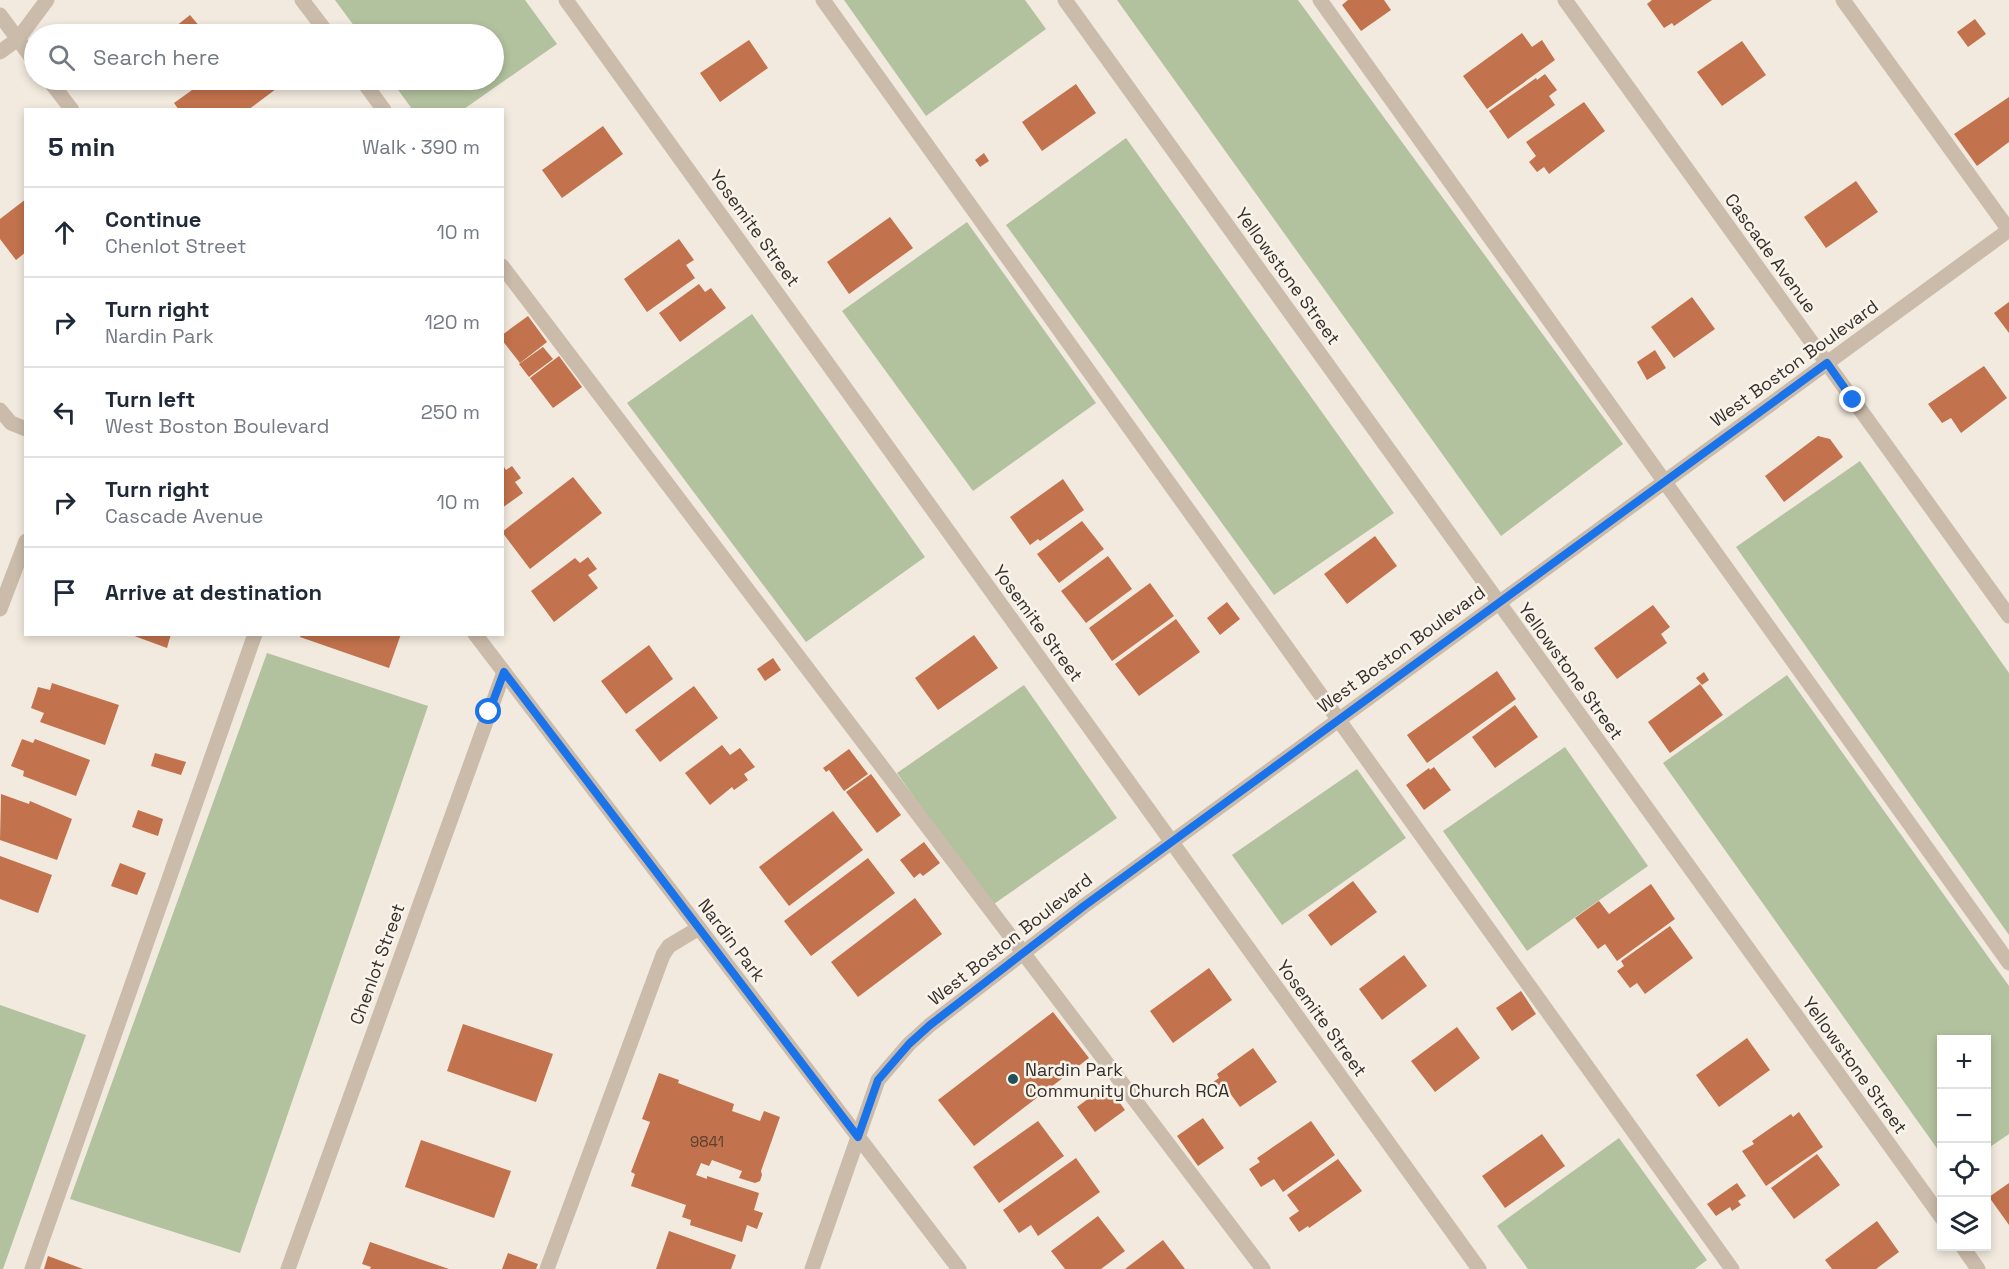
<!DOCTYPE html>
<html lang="en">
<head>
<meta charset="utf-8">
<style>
  body { margin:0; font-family:"Space Grotesk",sans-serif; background:#f6f6f7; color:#1f2937 }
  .controls { position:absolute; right:18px; bottom:18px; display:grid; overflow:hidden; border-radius:0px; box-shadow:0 3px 9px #0003 }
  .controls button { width:54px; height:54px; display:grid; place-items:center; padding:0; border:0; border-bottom:2px solid #e0e1e3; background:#fff; color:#1f2937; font:30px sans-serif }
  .stop { position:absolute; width:18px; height:18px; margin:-14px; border:4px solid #1a73e8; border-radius:50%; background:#fff }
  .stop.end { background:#1a73e8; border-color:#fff; box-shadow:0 2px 6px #0008 }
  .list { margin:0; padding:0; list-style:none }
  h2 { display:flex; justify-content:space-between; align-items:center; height:78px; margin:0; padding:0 24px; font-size:26px }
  h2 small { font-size:20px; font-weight:400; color:#747a83 }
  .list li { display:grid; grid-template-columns:39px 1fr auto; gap:18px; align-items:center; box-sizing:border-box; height:90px; padding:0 24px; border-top:2px solid #e0e1e3 }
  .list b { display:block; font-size:22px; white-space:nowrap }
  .list p { margin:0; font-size:20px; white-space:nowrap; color:#747a83 }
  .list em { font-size:20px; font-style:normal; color:#747a83 }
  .icon { flex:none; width:33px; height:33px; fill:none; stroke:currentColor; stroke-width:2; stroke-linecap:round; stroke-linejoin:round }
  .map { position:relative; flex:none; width:2009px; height:1269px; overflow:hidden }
  .search { position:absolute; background:#fff; box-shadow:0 3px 9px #0003; left:24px; top:24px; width:480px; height:66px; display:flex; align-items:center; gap:15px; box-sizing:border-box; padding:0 21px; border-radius:33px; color:#747a83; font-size:22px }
  .panel { position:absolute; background:#fff; box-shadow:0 3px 9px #0003; left:24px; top:108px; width:480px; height:528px; border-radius:0px }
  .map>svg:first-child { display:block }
</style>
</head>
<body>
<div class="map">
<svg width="2009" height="1269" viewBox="0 0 2009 1269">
  <rect width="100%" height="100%" fill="#f2eade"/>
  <g fill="#b2c19e">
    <path d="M335,0H525L557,44L464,109H412L391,80H494V34H360Z"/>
    <path d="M844,0H1025L1046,29L926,116Z"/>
    <path d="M1117,0H1298L1623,444L1501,536Z"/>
    <path d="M1126,138L1394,513L1274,595L1006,225Z"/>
    <path d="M967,222L1096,403L973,491L842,311Z"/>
    <path d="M752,314L925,557L806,642L627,403Z"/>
    <path d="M1860,461L2009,673V935L1736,547Z"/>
    <path d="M267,653L428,706L240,1253L70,1199Z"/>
    <path d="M1787,675L2009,986V1134L1987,1149L1986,1040H1942L1941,1154L1663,763Z"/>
    <path d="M1024,685L1117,818L991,906L897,773Z"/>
    <path d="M1565,747L1648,866L1527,951L1443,831Z"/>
    <path d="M1357,769L1406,838L1282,925L1232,855Z"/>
    <path d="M0,1005L86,1035L3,1269H0Z"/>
    <path d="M1619,1138L1707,1260L1695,1269H1528L1497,1226Z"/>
  </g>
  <g fill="#c2724c">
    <path d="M1348,0H1384L1391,10L1361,31L1342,5Z"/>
    <path d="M1652,0H1712L1674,26L1672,23L1664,28L1647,4Z"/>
    <path d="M190,15L206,34H166Z"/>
    <path d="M1975,19L1986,34L1968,47L1957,32Z"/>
    <path d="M1522,33L1532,47L1542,40L1555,60L1487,109L1463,76Z"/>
    <path d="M749,40L768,68L720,102L700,73Z"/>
    <path d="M1742,41L1766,75L1722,106L1697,72Z"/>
    <path d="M1545,74L1557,90L1549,96L1555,105L1508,139L1489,111L1536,78L1537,80Z"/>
    <path d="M206,80H275L280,86L248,110H179L174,103Z"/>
    <path d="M1076,84L1096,113L1042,151L1022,122Z"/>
    <path d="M2009,97V142L1977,166L1954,134Z"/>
    <path d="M1584,102L1605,131L1549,174L1544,167L1537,172L1529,162L1536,156L1526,142Z"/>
    <path d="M603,126L623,154L562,198L542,170Z"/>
    <path d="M984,153L989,161L980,167L975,160Z"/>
    <path d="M1856,181L1878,212L1826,248L1804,217Z"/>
    <path d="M26,199V252L16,260L0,239V219Z"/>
    <path d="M890,217L913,248L849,294L827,262Z"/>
    <path d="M679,239L694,260L686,265L695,278L647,312L624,279Z"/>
    <path d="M699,284L705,292L711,288L726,308L680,342L659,313Z"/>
    <path d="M1692,297L1715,329L1674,358L1651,327Z"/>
    <path d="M2009,302V333L1994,313Z"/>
    <path d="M528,316L547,342L520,363L502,340V335Z"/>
    <path d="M543,347L553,359L529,377L519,364Z"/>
    <path d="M1655,350L1666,368L1647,380L1637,362Z"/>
    <path d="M559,356L582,387L553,408L530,378Z"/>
    <path d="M1984,366L2007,398L1961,433L1951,418L1942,423L1928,404Z"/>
    <path d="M1818,436L1830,439L1843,457L1784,502L1765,476Z"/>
    <path d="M502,464L506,470L512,466L521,478L515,482L523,493L502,508Z"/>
    <path d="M573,477L602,513L530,569L502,532Z"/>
    <path d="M1063,479L1084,510L1040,541L1038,539L1030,545L1010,517Z"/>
    <path d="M1082,521L1104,549L1059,583L1037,554Z"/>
    <path d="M1375,536L1397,566L1347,604L1324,574Z"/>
    <path d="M1108,556L1132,589L1086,623L1061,591Z"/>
    <path d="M588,557L597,569L588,575L598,588L554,622L531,591L575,558L580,563Z"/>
    <path d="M1150,583L1174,616L1112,661L1089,628Z"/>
    <path d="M1227,602L1240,619L1220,635L1207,618Z"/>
    <path d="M1653,605L1670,627L1661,634L1667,643L1617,679L1594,648Z"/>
    <path d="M1176,619L1200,652L1139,696L1115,664Z"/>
    <path d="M129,634H171L167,648Z"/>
    <path d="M301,634H401L389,668L300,637Z"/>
    <path d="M974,635L998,668L938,710L915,678Z"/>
    <path d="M649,645L673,679L626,714L601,681Z"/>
    <path d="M773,658L781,670L765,681L757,669Z"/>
    <path d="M1497,671L1516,699L1427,763L1407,735Z"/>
    <path d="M1704,672L1709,680L1702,685L1696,678Z"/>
    <path d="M52,683L119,705L105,745L40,722L44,713L31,708L38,687L50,690Z"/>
    <path d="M1700,684L1723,715L1670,753L1648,722Z"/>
    <path d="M694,686L718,718L660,762L635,730Z"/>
    <path d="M1515,705L1538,737L1495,768L1472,737Z"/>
    <path d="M22,739L33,743L35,739L90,760L76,796L23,776L24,771L11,766Z"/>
    <path d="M722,745L730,755L740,748L755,767L744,774L748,780L734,790L732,787L710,805L685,773Z"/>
    <path d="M849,749L868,774L844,791L829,770L826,772L823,768Z"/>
    <path d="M155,753L186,762L181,775L151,766Z"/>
    <path d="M1434,767L1451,790L1424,810L1406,785L1429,768L1430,770Z"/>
    <path d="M871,774L901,815L877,833L846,792Z"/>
    <path d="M1,794L29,804L30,801L72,819L57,860L0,840Z"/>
    <path d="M138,810L163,819L158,836L132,827Z"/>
    <path d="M833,811L863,850L789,906L759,867Z"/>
    <path d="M924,842L940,863L923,876L920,873L914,878L900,860Z"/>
    <path d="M0,856L52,875L38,913L0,899Z"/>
    <path d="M868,858L895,893L811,956L784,921Z"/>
    <path d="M120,863L146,873L137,895L111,886Z"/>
    <path d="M1353,881L1377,912L1331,946L1308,915Z"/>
    <path d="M1651,884L1675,919L1617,961L1605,944L1598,949L1575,918L1599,901L1609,914Z"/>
    <path d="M915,898L942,934L858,997L831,962Z"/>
    <path d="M1670,926L1693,958L1645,994L1637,983L1630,988L1617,971L1624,966L1621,961Z"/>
    <path d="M1404,955L1427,986L1382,1020L1359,989Z"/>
    <path d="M1209,968L1232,1000L1173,1043L1150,1011Z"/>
    <path d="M1521,991L1536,1014L1512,1031L1496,1008Z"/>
    <path d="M1053,1012L1089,1058L974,1146L938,1100Z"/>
    <path d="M463,1024L553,1054L536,1102L447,1071Z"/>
    <path d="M1457,1027L1480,1058L1435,1092L1411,1061Z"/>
    <path d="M1747,1038L1770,1070L1719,1107L1696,1075Z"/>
    <path d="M1253,1048L1277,1082L1240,1107L1227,1089L1221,1093L1213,1082L1219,1078L1217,1074Z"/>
    <path d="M659,1073L679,1080L678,1083L734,1104L732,1111L760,1121L764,1111L780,1117L761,1171L762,1175L760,1181L755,1183L739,1178L742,1171L712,1160L709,1166L701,1163L696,1175L707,1179V1176L759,1193L754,1210L763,1213L757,1229L747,1225L742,1242L690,1225L691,1220L682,1217L686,1205L631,1186L635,1174L631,1172L650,1122L642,1119Z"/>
    <path d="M1107,1085L1125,1110L1095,1132L1077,1107Z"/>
    <path d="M1799,1112L1823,1147L1766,1186L1742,1151L1754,1144L1752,1141L1791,1114L1793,1117Z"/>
    <path d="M1203,1118L1224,1148L1198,1166L1177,1136Z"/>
    <path d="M1038,1121L1064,1156L999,1203L973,1167Z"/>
    <path d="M1311,1121L1335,1155L1283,1192L1274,1179L1261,1187L1249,1169L1260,1162L1257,1158Z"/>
    <path d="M1542,1134L1565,1166L1505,1208L1482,1176Z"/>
    <path d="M421,1140L511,1171L494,1218L405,1187Z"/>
    <path d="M1817,1154L1840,1185L1794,1219L1771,1188Z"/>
    <path d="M1076,1158L1100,1192L1038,1236L1031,1225L1019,1233L1003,1210Z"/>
    <path d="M1338,1159L1362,1191L1309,1228L1308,1226L1299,1232L1289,1218L1299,1211L1287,1195Z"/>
    <path d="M1737,1183L1746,1196L1738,1201L1741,1205L1732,1211L1730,1207L1716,1216L1707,1204Z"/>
    <path d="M2009,1183V1225L1989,1197Z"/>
    <path d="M1098,1216L1125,1251L1101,1269H1065L1051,1251Z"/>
    <path d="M1877,1221L1899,1252L1876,1269H1832L1825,1260Z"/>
    <path d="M669,1231L736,1255L731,1269H656Z"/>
    <path d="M1163,1240L1185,1269H1125Z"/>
    <path d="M370,1242L449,1269H370L371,1267L362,1264Z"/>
    <path d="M508,1253L538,1264L536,1269H502Z"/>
    <path d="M48,1256L83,1269H44Z"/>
  </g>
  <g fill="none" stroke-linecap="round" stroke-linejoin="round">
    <g stroke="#cabbaa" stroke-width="15">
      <path d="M302,0L328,34"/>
      <path d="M823,0L1732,1269"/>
      <path d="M1320,0L2009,963"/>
      <path d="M1843,0L2009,230"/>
      <path d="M362,80L384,110"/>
      <path d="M502,266L1263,1269"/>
      <path d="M0,410L11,423L26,429"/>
      <path d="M32,1269L255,634"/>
      <path d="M547,1269L663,955L669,946L699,928"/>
    </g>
    <g stroke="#cabbaa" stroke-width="15">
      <path d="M566,0L1479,1269"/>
      <path d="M1065,0L1942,1218"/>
      <path d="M1565,0L2009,616"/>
      <path d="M0,15L34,61"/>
      <path d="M0,52L18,39L47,0"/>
      <path d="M49,80L72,110"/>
      <path d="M0,609L26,541"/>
      <path d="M475,634L959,1269"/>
      <path d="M1962,1246L1978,1269"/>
      <path d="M288,1269L504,672"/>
      <path d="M812,1269L878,1080L909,1044L930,1025L1084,906L2009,230"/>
    </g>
  </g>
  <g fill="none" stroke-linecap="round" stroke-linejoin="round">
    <path stroke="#1a73e8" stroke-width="8" d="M489,712L504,672L858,1137L878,1080L909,1044L930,1025L1084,906L1827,363L1853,400"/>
  </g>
  <circle fill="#205058" stroke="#f9f4eb" stroke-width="2" cx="1013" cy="1079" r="6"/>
  <g text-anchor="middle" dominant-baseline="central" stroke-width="5" stroke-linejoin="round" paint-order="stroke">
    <g font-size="15" fill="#5a4032">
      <text x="707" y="1141">9841</text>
    </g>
    <g font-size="18" fill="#382f2a" stroke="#f9f4eb">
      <text transform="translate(755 228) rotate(54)">Yosemite Street</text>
      <text transform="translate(1771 253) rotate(54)">Cascade Avenue</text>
      <text transform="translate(1288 276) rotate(54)">Yellowstone Street</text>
      <text transform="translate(1794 363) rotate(-36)">West Boston Boulevard</text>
      <text transform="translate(1038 623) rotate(54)">Yosemite Street</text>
      <text transform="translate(1401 649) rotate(-36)">West Boston Boulevard</text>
      <text transform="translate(1571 671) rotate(54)">Yellowstone Street</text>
      <text transform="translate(1010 939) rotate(-38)">West Boston Boulevard</text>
      <text transform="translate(732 940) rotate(53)">Nardin Park</text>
      <text transform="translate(377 964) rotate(-70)">Chenlot Street</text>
      <text transform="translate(1322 1018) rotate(54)">Yosemite Street</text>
      <text transform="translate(1855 1065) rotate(54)">Yellowstone Street</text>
    </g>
    <g font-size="18" fill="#382f2a" stroke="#f9f4eb" text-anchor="start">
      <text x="1025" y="1069">Nardin Park<tspan x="1025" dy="21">Community Church RCA</tspan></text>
    </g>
  </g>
</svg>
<div class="controls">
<button>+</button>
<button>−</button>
<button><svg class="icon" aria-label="locate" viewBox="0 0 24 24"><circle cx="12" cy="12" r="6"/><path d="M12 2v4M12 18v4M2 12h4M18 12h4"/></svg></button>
<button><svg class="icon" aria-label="layers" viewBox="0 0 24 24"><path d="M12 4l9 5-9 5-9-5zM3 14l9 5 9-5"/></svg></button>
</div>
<div class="stop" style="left:489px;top:712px"></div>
<div class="stop end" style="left:1853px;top:400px"></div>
<div class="search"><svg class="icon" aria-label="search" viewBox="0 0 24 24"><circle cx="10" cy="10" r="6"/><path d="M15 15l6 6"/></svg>Search here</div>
<section class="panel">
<h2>5 min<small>Walk · 390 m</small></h2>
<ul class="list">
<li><svg class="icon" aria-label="ahead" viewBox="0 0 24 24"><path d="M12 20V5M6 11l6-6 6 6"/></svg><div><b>Continue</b><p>Chenlot Street</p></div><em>10 m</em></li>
<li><svg class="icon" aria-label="right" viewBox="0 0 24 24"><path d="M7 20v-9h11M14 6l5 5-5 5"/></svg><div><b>Turn right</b><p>Nardin Park</p></div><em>120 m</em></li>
<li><svg class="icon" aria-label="left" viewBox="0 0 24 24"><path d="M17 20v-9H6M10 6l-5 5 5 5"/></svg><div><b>Turn left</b><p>West Boston Boulevard</p></div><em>250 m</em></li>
<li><svg class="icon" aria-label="right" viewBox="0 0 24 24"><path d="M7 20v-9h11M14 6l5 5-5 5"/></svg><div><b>Turn right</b><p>Cascade Avenue</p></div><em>10 m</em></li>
<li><svg class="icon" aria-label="arrive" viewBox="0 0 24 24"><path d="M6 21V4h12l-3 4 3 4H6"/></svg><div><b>Arrive at destination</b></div></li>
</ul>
</section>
</div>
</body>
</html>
